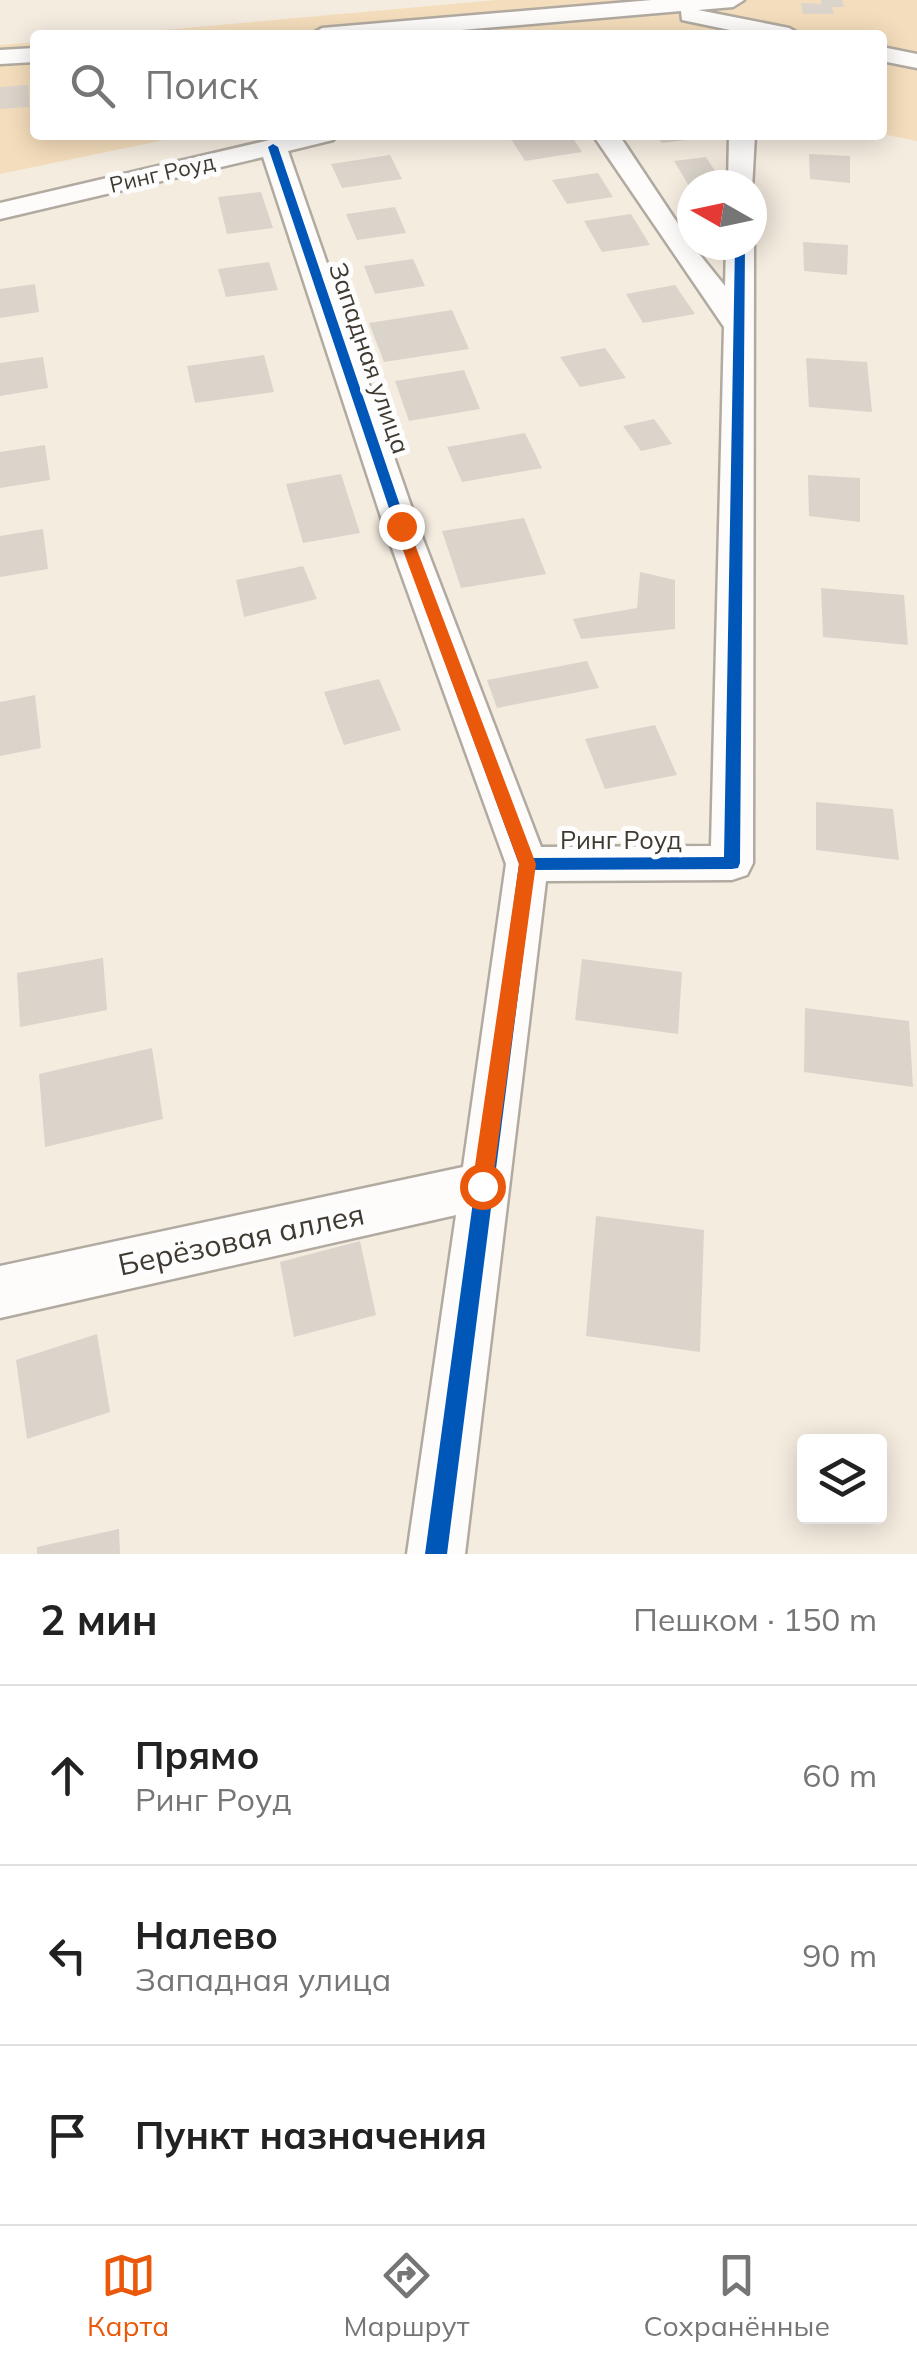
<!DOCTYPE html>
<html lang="ru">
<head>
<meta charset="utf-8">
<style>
  body { margin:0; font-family:Mulish,sans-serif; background:#f2f2f2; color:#222 }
  .controls { position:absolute; right:30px; bottom:30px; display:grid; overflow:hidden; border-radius:10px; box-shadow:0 5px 25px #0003 }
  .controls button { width:90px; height:90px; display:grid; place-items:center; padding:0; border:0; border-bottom:2px solid #e0e0e0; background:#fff; color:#222; font:50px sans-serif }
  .compass { position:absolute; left:677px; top:170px; width:90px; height:90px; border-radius:50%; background:#fff; box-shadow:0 5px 25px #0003; rotate:279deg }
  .stop { position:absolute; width:30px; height:30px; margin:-22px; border:8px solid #ea580c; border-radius:50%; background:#fff }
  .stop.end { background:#ea580c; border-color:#fff; box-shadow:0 2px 10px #0008 }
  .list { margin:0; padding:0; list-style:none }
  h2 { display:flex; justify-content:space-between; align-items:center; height:130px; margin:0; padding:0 40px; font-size:42px }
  h2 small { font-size:32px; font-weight:400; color:#767676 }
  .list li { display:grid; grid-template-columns:65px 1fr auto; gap:30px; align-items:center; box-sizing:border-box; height:180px; padding:0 40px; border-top:2px solid #e0e0e0 }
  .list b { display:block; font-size:38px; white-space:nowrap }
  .list p { margin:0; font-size:32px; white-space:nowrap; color:#767676 }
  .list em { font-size:32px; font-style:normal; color:#767676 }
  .icon { flex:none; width:55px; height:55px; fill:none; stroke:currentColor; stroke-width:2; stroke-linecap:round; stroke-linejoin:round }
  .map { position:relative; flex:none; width:917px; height:1554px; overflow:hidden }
  .search { position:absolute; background:#fff; box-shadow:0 5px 25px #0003; left:30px; right:30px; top:30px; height:110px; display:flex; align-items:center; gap:25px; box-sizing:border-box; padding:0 35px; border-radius:10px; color:#767676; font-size:38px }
  .sheet { height:670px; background:#fff }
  nav { display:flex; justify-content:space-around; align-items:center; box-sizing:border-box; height:140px; border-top:2px solid #e0e0e0; background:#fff; font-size:28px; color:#767676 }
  nav a { display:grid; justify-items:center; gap:5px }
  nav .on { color:#ea580c }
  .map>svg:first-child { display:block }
</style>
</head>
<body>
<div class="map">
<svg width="917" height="1554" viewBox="0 0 917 1554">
  <rect width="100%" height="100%" fill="#f5ece0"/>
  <g fill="#f4ddbc">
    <path d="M497,0H917V141L882,134V35H107Z"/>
    <path d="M35,42V135H188L0,174V45Z"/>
  </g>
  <g fill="#dbd4cb">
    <path d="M821,0H842L844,7H832L834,14H803L801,3L822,4Z"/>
    <path d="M28,85L29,107L0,109V87Z"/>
    <path d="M536,135H571L582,152L525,161L511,139Z"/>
    <path d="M656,135H692L695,139L662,143Z"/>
    <path d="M809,154L850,156V183L810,179Z"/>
    <path d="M390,155L402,179L342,188L331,164Z"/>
    <path d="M706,157L724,185H692V191L674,161Z"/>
    <path d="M598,173L613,197L567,204L552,180Z"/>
    <path d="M261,192L273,228L227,234L218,197Z"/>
    <path d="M395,207L406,233L357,240L346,214Z"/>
    <path d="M631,214L650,245L602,252L584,221Z"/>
    <path d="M803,242L848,245L847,275L804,271Z"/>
    <path d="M413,259L425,286L375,294L364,266Z"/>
    <path d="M269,262L278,290L226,297L218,269Z"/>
    <path d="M35,284L39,312L0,318V289Z"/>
    <path d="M675,285L695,314L643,323L626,294Z"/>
    <path d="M452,310L469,349L384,362L369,323Z"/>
    <path d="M605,348L626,378L580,387L560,357Z"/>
    <path d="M264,355L274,392L195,403L187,366Z"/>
    <path d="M43,357L48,388L0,396V363Z"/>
    <path d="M806,358L867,362L872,412L809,407Z"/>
    <path d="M464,370L480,409L409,421L395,381Z"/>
    <path d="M654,419L672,444L641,451L623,426Z"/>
    <path d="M525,433L542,468L462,482L447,447Z"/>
    <path d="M45,445L50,480L0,488V452Z"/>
    <path d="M341,474L360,533L303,543L286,484Z"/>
    <path d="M808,475L860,478V522L809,516Z"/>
    <path d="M524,518L546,574L461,588L442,531Z"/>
    <path d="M43,529L48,569L0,577V536Z"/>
    <path d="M303,566L317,599L244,617L236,580Z"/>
    <path d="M640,572L675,580V629L581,639L573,619L637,608Z"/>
    <path d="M821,588L904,595L908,645L823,637Z"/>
    <path d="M587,661L599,688L497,708L487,680Z"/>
    <path d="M379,679L401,730L344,745L324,692Z"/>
    <path d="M35,695L41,748L0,756V702Z"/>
    <path d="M655,725L677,775L605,789L585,739Z"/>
    <path d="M816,802L893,809L899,860L816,850Z"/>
    <path d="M103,958L107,1010L20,1027L17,973Z"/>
    <path d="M582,959L682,972L678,1034L575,1020Z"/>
    <path d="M805,1008L909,1021L913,1087L804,1072Z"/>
    <path d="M152,1048L163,1119L45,1147L39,1074Z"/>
    <path d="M596,1216L704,1230L700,1352L586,1336Z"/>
    <path d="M360,1241L376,1315L294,1337L280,1262Z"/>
    <path d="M97,1334L110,1412L27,1439L16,1360Z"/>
    <path d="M119,1529L120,1554H37V1547Z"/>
  </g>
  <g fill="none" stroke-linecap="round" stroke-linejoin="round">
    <defs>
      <g id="minor">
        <path d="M652,0H744L733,7L698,10L789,28L801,35H754L682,20L681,11L404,35H310L322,28Z"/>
        <path d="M882,47L917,54V68L882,61Z"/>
        <path d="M35,48V62L0,64V50Z"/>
        <path d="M291,135H337L333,140L288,151L418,526L541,847L711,846L724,327L593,135H619L692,245L725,286L726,245H754L753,863L747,875L732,880L546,881L465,1554H407L456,1215L0,1318V1266L463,1167L506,864L384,526L263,157L0,219V203Z"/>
        <path d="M729,135H755L752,189L728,185Z"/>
      </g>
    </defs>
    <use href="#minor" stroke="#b1aaa1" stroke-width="5"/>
    <use href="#minor" fill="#fefcfa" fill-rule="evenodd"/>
    <defs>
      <path id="cycleway" d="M273,144L278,147L407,526L532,858L724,857L735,245H745L740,863L738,868L732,869L534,870L447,1554H425L519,864L395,526L268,147Z"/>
    </defs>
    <use href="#cycleway" stroke="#fdfdfd" stroke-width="6"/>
    <use href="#cycleway" fill="#0057b8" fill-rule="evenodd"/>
  </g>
  <path fill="#ea580c" d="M401,522L408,526L536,864L492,1186L482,1196L472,1186L519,864L394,526Z"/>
  <g text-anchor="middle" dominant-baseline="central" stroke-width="10" stroke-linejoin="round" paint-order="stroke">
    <g font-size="22" fill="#3f3930" stroke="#fdfdfd">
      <text transform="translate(162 173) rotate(-13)">Ринг Роуд</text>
    </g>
    <g font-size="25" fill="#3f3930" stroke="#fdfdfd">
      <text transform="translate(370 358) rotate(71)">Западная улица</text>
      <text x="621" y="839">Ринг Роуд</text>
    </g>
    <g font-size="30" fill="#3f3930" stroke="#fdfdfd">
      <text transform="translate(241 1239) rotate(-12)">Берёзовая аллея</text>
    </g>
  </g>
</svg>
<div class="controls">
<button><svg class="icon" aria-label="layers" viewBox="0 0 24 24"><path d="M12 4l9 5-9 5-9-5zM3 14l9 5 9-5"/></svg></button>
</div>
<svg class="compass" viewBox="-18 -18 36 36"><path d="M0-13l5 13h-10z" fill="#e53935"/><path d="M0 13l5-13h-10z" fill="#767676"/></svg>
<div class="stop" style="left:482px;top:1186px"></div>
<div class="stop end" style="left:401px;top:526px"></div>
<div class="search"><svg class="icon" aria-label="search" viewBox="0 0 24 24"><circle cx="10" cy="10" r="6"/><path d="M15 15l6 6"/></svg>Поиск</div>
</div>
<section class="sheet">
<h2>2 мин<small>Пешком · 150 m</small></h2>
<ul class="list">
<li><svg class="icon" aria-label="ahead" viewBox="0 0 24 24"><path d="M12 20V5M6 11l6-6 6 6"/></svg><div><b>Прямо</b><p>Ринг Роуд</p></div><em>60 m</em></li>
<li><svg class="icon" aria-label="left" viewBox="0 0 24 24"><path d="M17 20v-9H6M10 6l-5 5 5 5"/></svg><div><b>Налево</b><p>Западная улица</p></div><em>90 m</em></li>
<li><svg class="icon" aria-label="arrive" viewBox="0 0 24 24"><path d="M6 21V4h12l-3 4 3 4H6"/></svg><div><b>Пункт назначения</b></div></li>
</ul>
</section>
<nav>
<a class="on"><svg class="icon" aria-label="map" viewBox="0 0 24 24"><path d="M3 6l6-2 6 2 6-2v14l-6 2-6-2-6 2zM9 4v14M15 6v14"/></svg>Карта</a>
<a><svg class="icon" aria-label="directions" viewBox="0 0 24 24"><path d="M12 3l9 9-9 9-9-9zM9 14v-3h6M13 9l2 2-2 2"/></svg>Маршрут</a>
<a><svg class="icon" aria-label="saved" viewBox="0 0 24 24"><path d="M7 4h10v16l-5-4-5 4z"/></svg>Сохранённые</a>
</nav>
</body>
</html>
